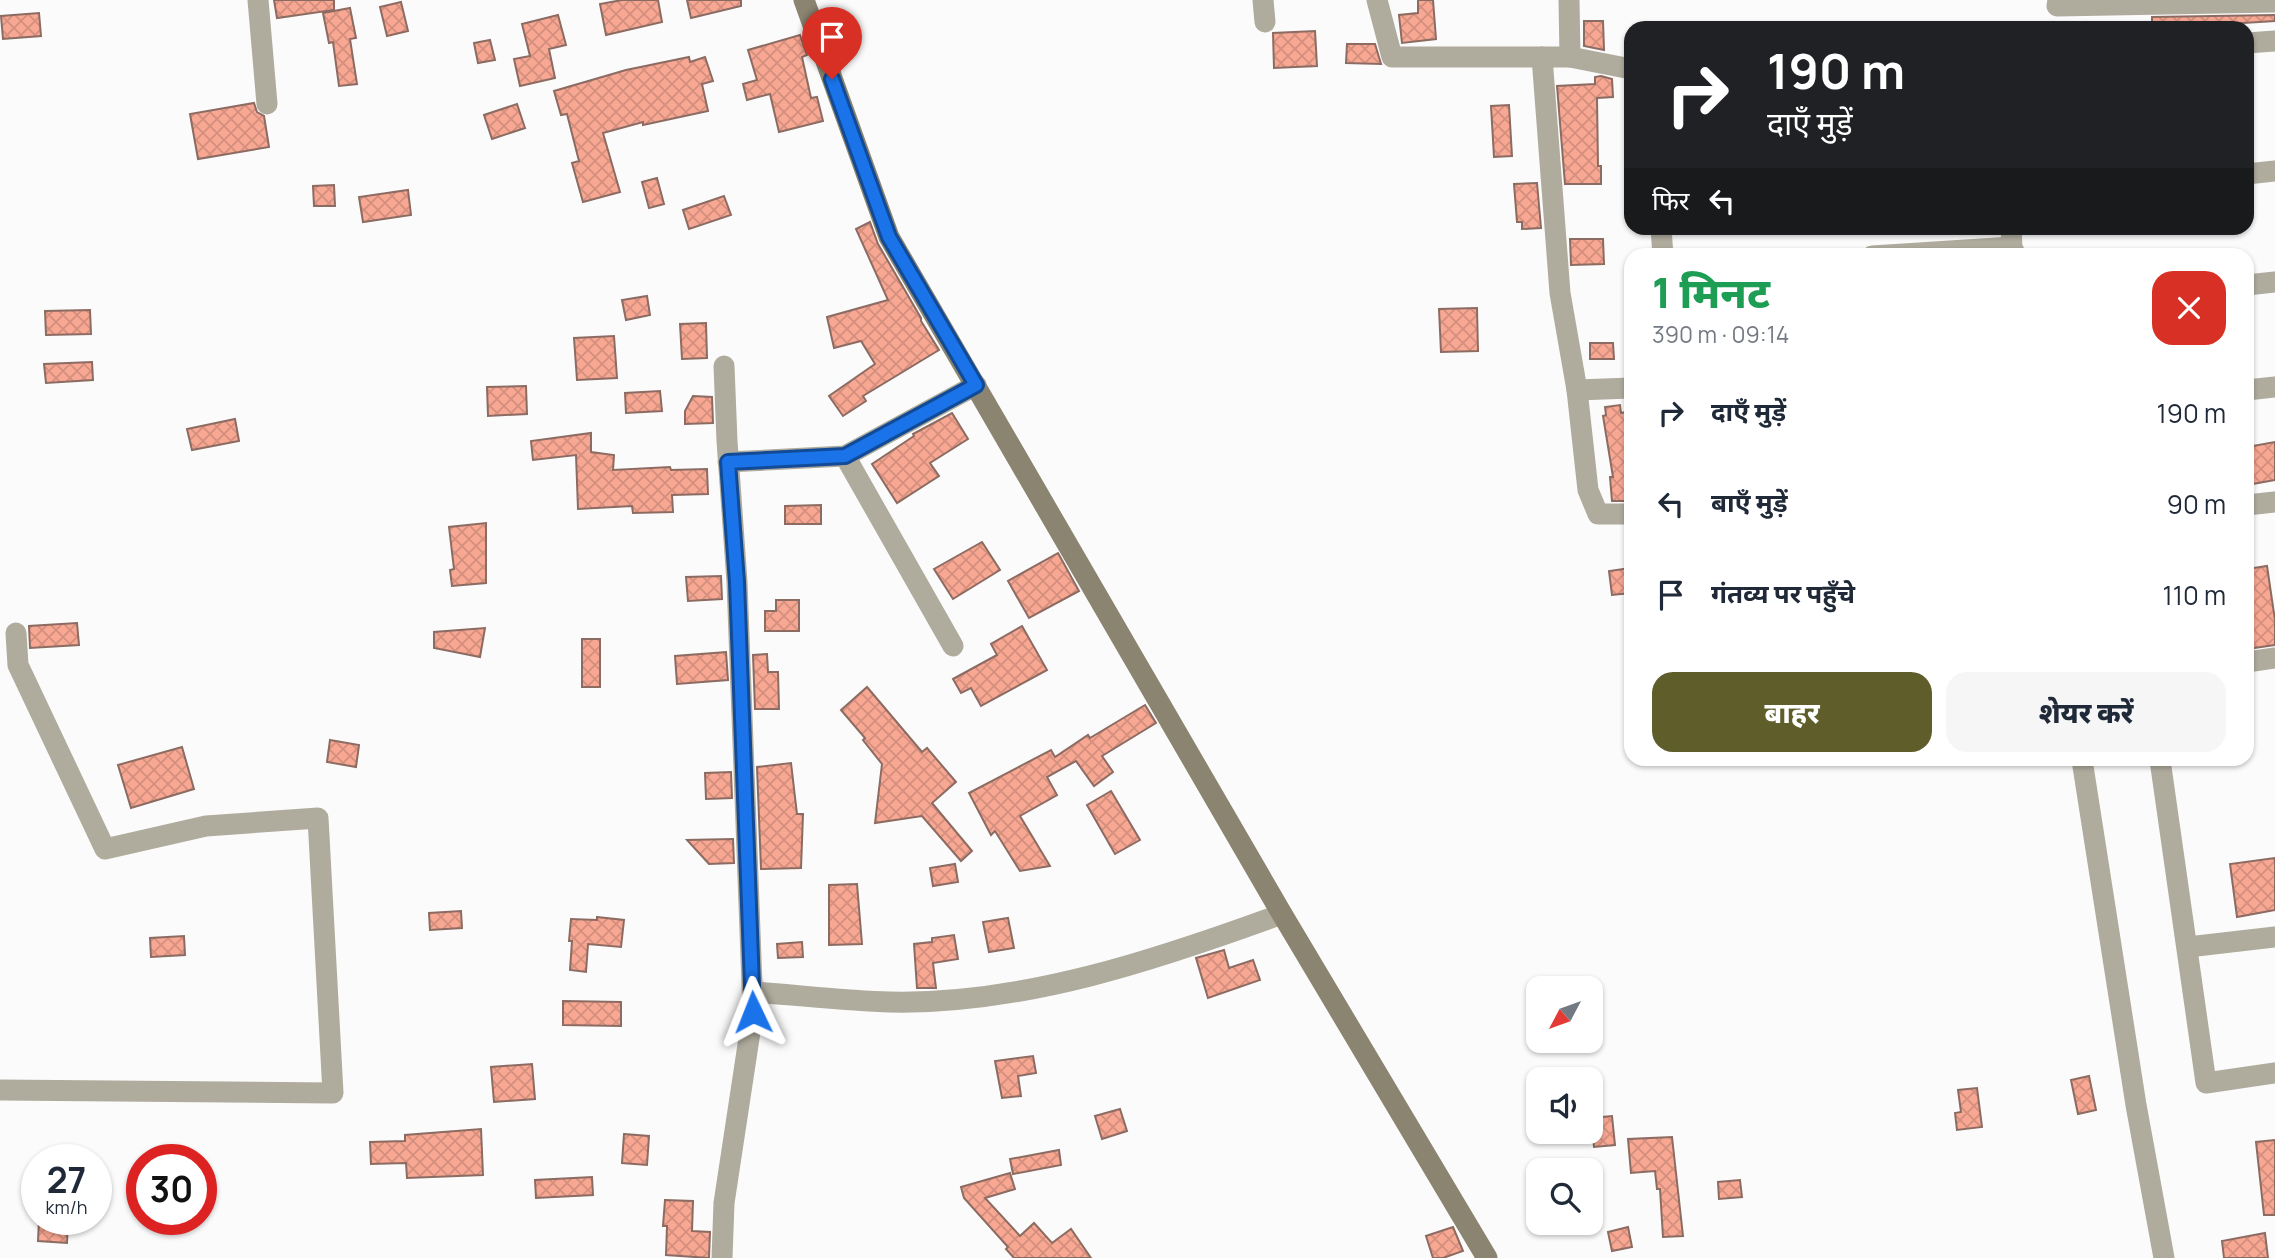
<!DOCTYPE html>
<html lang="hi">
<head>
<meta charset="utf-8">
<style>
	body { margin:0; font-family:Manrope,"Noto Sans Devanagari",sans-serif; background:#f6f6f7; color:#1f2937; height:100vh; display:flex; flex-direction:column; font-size:26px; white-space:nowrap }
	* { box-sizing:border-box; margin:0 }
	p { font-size:23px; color:#747a83 }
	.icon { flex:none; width:38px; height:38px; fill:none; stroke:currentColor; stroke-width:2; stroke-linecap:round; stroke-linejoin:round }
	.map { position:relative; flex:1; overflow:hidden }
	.panel { position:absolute; left:1624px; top:248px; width:630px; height:518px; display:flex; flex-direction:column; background:#fff; border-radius:21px; box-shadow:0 2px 5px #0004 }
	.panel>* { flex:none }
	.banner { position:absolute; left:1624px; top:21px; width:630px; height:214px; border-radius:21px; box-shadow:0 2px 5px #0004; background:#202124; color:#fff; overflow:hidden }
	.needle { width:46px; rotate:229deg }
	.controls { position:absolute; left:1526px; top:976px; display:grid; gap:14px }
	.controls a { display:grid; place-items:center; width:77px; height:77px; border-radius:14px; background:#fff; box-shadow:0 2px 5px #0004; font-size:35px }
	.speed { position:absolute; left:21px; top:1144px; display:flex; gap:14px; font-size:35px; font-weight:700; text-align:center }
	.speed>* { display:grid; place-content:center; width:91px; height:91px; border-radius:50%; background:#fff; box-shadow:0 2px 5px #0004; line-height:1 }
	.speed small { font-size:18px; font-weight:400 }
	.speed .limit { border:10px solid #d22; background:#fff; color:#111 }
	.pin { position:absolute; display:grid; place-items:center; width:60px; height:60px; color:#fff; margin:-72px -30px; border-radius:50% 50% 50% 0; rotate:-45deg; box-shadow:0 0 7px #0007 }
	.pin .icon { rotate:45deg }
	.me { position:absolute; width:77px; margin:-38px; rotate:358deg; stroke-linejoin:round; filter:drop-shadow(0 0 5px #0008) }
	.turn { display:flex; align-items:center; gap:24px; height:147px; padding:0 28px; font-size:32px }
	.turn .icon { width:91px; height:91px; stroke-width:2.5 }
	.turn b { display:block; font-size:49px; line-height:60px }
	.then { display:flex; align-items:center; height:66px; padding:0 28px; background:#0003; gap:14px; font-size:26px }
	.round { display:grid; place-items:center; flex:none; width:74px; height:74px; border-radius:21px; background:#f6f6f7 }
	.overview { display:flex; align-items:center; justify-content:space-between; height:119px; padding:0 28px }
	h1 { font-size:42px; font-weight:800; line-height:52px; color:#1e9e55 }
	.primary-button { display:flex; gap:14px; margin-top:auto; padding:14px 28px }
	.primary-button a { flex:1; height:80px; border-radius:21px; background:#5f5d2a; color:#fff; font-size:28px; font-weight:800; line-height:80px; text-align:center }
	.primary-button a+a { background:#f6f6f7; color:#1f2937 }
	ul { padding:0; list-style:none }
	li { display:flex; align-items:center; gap:21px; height:91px; padding:0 28px }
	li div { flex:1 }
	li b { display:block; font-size:26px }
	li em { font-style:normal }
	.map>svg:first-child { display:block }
	.building { fill:url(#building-cross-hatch); stroke:#8c6b62; stroke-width:2 }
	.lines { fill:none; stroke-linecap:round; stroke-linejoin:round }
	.street { stroke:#afab9d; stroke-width:21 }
	.secondary { stroke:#8b8470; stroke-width:21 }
	.route-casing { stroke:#114b97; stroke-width:18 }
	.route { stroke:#1a73e8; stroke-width:12 }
</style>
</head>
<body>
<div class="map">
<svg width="2275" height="1258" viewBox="0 0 2275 1258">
	<defs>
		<pattern id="building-cross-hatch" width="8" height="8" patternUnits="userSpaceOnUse" patternTransform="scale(1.75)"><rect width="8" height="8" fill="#f8a792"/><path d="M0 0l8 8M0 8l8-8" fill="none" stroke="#d48f7e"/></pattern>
	</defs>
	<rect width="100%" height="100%" fill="#fbfbfb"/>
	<!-- building -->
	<g class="building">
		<polygon points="274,0 334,0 334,10 277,18"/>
		<polygon points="622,0 658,0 662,22 606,35 600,4"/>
		<polygon points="687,0 741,0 741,6 691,18"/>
		<polygon points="1418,0 1433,0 1436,39 1402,43 1399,15 1418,13"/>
		<polygon points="401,2 408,31 387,36 380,7"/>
		<polygon points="350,8 356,38 350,39 357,84 339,86 333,42 329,43 323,13"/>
		<polygon points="39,13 41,36 3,39 1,16"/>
		<polygon points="558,15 566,45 549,49 555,78 520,86 514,59 530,56 522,24"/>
		<polygon points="2275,15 2275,21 2163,28 2152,28 2152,17"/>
		<polygon points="1584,21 1603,21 1604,50 1584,46"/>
		<polygon points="1315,31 1317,66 1274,68 1273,33"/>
		<polygon points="800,35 807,55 802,57 811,98 817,97 823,121 779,132 770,94 747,100 743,84 757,80 748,50"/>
		<polygon points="490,40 495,60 478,63 474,43"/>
		<polygon points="1347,44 1375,44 1381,64 1346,63"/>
		<polygon points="689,57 690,62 705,57 713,81 702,84 708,111 643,125 643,122 603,133 620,192 583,202 572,163 579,161 567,114 561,115 554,91 626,70"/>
		<polygon points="1601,76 1612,79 1613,97 1597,98 1598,166 1601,166 1601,184 1565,184 1557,86 1595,84 1595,77"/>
		<polygon points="254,103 257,112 264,116 269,147 198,159 190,114"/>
		<polygon points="517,104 525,128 492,139 484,115"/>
		<polygon points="1509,105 1512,156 1494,157 1491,106"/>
		<polygon points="657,178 664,204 649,208 642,182"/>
		<polygon points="1537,183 1541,228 1522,229 1522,222 1517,222 1514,184"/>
		<polygon points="334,185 335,206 314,206 313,186"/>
		<polygon points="408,190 411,215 363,222 359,197"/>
		<polygon points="724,196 731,215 689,229 683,210"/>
		<polygon points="870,222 878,244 921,318 921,321 939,350 863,396 866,401 843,416 829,396 875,364 861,341 834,348 827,317 888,300 856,229"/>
		<polygon points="1570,239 1603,239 1604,264 1571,265"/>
		<polygon points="647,296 650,315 626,320 622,300"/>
		<polygon points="1477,308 1478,351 1441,352 1439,309"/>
		<polygon points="90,310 91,334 46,335 45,311"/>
		<polygon points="706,323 707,358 682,359 680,324"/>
		<polygon points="614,336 617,378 577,380 574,338"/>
		<polygon points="1590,343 1613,343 1614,359 1590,359"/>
		<polygon points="92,362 93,380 46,383 44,364"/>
		<polygon points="526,386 527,414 488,416 487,387"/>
		<polygon points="660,391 662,411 626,413 625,393"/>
		<polygon points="693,396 712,397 713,423 685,424 685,411"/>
		<polygon points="1620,405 1621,413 1631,411 1630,501 1612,501 1610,477 1613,477 1603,416 1606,415 1605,407"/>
		<polygon points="952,413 968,439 930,463 939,476 897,503 872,464 914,436 913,434"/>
		<polygon points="235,419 239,441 192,450 187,429"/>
		<polygon points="591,433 591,452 614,455 613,470 670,467 671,470 707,469 708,494 672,495 673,512 633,513 632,506 578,509 576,455 533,460 531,441"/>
		<polygon points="2275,442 2275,480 2247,485 2247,447"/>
		<polygon points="821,505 821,524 785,524 785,506"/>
		<polygon points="486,523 486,583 452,586 450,570 454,569 449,527"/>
		<polygon points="982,542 1000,570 953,599 934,569"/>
		<polygon points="1058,553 1079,591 1029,618 1008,581"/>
		<polygon points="2267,566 2275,620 2275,645 2247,649 2247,569"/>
		<polygon points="1631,568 1631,593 1612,595 1609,571"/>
		<polygon points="721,576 722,599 688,601 686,577"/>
		<polygon points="776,600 799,600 799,631 765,631 765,611 776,611"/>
		<polygon points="77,623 79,645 30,648 29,626"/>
		<polygon points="1022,626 1047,670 981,706 971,688 961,693 953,679 997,655 991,644"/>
		<polygon points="485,628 480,657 434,648 434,632"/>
		<rect x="582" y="639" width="18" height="48"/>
		<polygon points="726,652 728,680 677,684 675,656"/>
		<polygon points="767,654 768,672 778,672 779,709 755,709 753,655"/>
		<polygon points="867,687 922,752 927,748 956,782 932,803 972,851 961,861 922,816 875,823 882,764 863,740 865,738 841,710"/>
		<polygon points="1145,705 1156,723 1102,756 1113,772 1094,786 1076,761 1047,777 1057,795 1020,816 1050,866 1020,871 995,831 991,835 969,793 1051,750 1055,757 1088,735 1090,738"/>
		<polygon points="330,740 359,745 356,767 327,762"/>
		<polygon points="182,747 194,789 131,808 118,765"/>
		<polygon points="791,763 797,814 803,814 801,868 761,869 757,767"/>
		<polygon points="731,772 732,798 706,799 705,773"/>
		<polygon points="1111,791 1140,840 1115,854 1087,805"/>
		<polygon points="733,839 734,863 709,864 687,840"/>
		<polygon points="2275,858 2275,910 2237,917 2230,864"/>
		<polygon points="955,864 958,882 933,886 930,868"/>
		<polygon points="857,884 862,944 829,945 829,885"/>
		<polygon points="461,911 462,928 430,930 429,913"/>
		<polygon points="597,917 624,920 621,947 588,944 586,972 570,970 572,941 569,941 571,919 597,920"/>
		<polygon points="1008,918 1014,948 989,952 983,922"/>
		<polygon points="954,935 958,959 933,963 936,988 917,988 914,944 932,942 932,938"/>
		<polygon points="184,936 185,955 151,957 150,938"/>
		<polygon points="802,942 803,957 778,958 777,944"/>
		<polygon points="1224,950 1229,968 1253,960 1260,980 1208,998 1196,958"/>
		<polygon points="563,1001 621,1002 621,1026 563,1025"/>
		<polygon points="1033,1056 1036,1073 1018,1076 1021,1096 1002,1098 995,1061"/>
		<polygon points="532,1064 535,1099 494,1102 491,1067"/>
		<polygon points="2089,1076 2096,1110 2078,1114 2071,1080"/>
		<polygon points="1977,1088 1982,1127 1957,1130 1955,1113 1961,1112 1958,1090"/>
		<polygon points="1120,1109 1127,1131 1102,1139 1095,1116"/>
		<polygon points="1612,1116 1615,1145 1594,1147 1591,1118"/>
		<polygon points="481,1129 483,1175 407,1178 406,1163 371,1164 370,1142 405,1141 405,1135"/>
		<polygon points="624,1134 649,1136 647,1165 622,1163"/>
		<polygon points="1672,1137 1683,1236 1663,1237 1660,1189 1657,1189 1655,1171 1631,1173 1628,1139"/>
		<polygon points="2275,1140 2275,1215 2264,1215 2256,1142"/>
		<polygon points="1059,1150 1061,1165 1013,1174 1010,1159"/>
		<polygon points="1010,1173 1015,1189 985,1198 1020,1236 1034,1223 1052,1243 1071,1229 1091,1258 1014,1258 1006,1249 1008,1247 964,1198 961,1187"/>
		<polygon points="592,1177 593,1195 536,1198 535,1180"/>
		<polygon points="1740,1180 1742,1197 1719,1199 1718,1182"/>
		<polygon points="665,1200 693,1201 692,1231 710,1232 709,1258 666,1255 667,1226 663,1226"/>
		<polygon points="39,1220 68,1220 67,1243 38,1241"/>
		<polygon points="1453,1227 1463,1251 1443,1258 1433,1258 1426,1236"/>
		<polygon points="1628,1227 1632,1247 1612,1251 1608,1232"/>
		<polygon points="2265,1233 2268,1258 2224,1258 2222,1241"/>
	</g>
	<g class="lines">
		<!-- street -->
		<g class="street">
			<polyline points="258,0 267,104"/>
			<polyline points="1263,0 1265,22"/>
			<polyline points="1377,0 1392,57 1570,57"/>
			<polyline points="1569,0 1570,57 1631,69"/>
			<polyline points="2058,0 2057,6 2275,2"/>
			<polyline points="2247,43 2275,41"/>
			<polyline points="1542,57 1560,293 1577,390 1588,490 1598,514 1631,514"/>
			<polyline points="2247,174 2275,171"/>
			<polyline points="1661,228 1663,256"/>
			<polyline points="2011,228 2012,247 2016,256"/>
			<polyline points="1872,256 2012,247"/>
			<polyline points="2247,285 2275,282"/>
			<polyline points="1577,390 1631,388"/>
			<polyline points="2247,390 2275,387"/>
			<polyline points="845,456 953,646"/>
			<polyline points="728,462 845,456 976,385"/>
			<polyline points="2247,505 2275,502"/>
			<polyline points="2247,662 2275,658"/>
			<polyline points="2082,760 2136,1105 2164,1258"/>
			<polyline points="2160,760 2206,1083 2275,1073"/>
			<polyline points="2188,947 2275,937"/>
			<path d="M753,992C798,995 845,1001 890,1002C1023,1005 1159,959 1282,914"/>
			<polyline points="0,1090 333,1093 318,818 206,826 105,849 18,665 16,633"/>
			<polyline points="722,1258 724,1203 753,1012 737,582 727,441 724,366"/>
		</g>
		<!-- secondary -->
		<polyline class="secondary" points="804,0 889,237 1282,914 1487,1258"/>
	</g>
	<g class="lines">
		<!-- route casing -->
		<g class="route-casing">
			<polyline id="route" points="753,1012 737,582 728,462 845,456 976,385 889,237 832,79"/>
		</g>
		<!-- route -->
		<use href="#route" class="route"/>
	</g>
</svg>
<div class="controls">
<a><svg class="needle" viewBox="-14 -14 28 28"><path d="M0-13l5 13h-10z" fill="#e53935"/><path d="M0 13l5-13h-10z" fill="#747a83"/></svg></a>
<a><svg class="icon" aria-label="sound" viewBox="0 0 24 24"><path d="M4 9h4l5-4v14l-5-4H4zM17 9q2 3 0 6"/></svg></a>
<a><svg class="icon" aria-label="search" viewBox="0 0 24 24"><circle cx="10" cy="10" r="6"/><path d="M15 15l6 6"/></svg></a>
</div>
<div class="speed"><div>27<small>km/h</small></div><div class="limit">30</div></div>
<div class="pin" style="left:832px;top:79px;background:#d93025"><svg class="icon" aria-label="arrive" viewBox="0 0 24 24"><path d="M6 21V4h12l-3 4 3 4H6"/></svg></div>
<svg class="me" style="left:753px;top:1012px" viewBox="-20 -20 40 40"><path d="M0-17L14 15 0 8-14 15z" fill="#1a73e8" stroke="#fff" stroke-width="4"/></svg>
<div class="banner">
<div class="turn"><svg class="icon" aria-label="right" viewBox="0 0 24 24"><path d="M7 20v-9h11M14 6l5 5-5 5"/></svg><div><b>190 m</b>दाएँ मुड़ें</div></div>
<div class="then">फिर<svg class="icon" aria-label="left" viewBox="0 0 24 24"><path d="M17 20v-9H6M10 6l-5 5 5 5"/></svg></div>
</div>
<section class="panel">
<div class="overview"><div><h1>1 मिनट</h1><p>390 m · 09:14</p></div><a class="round" style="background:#d93025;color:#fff"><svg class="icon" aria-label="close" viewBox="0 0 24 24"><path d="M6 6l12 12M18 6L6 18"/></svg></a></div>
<ul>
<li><svg class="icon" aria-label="right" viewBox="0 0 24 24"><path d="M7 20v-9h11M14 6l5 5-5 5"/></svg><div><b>दाएँ मुड़ें</b></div><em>190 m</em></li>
<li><svg class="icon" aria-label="left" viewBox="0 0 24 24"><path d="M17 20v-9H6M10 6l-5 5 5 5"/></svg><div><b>बाएँ मुड़ें</b></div><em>90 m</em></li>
<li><svg class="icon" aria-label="arrive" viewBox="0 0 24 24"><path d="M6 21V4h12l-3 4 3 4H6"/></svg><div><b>गंतव्य पर पहुँचे</b></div><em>110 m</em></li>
</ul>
<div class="primary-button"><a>बाहर</a><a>शेयर करें</a></div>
</section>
</div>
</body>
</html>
